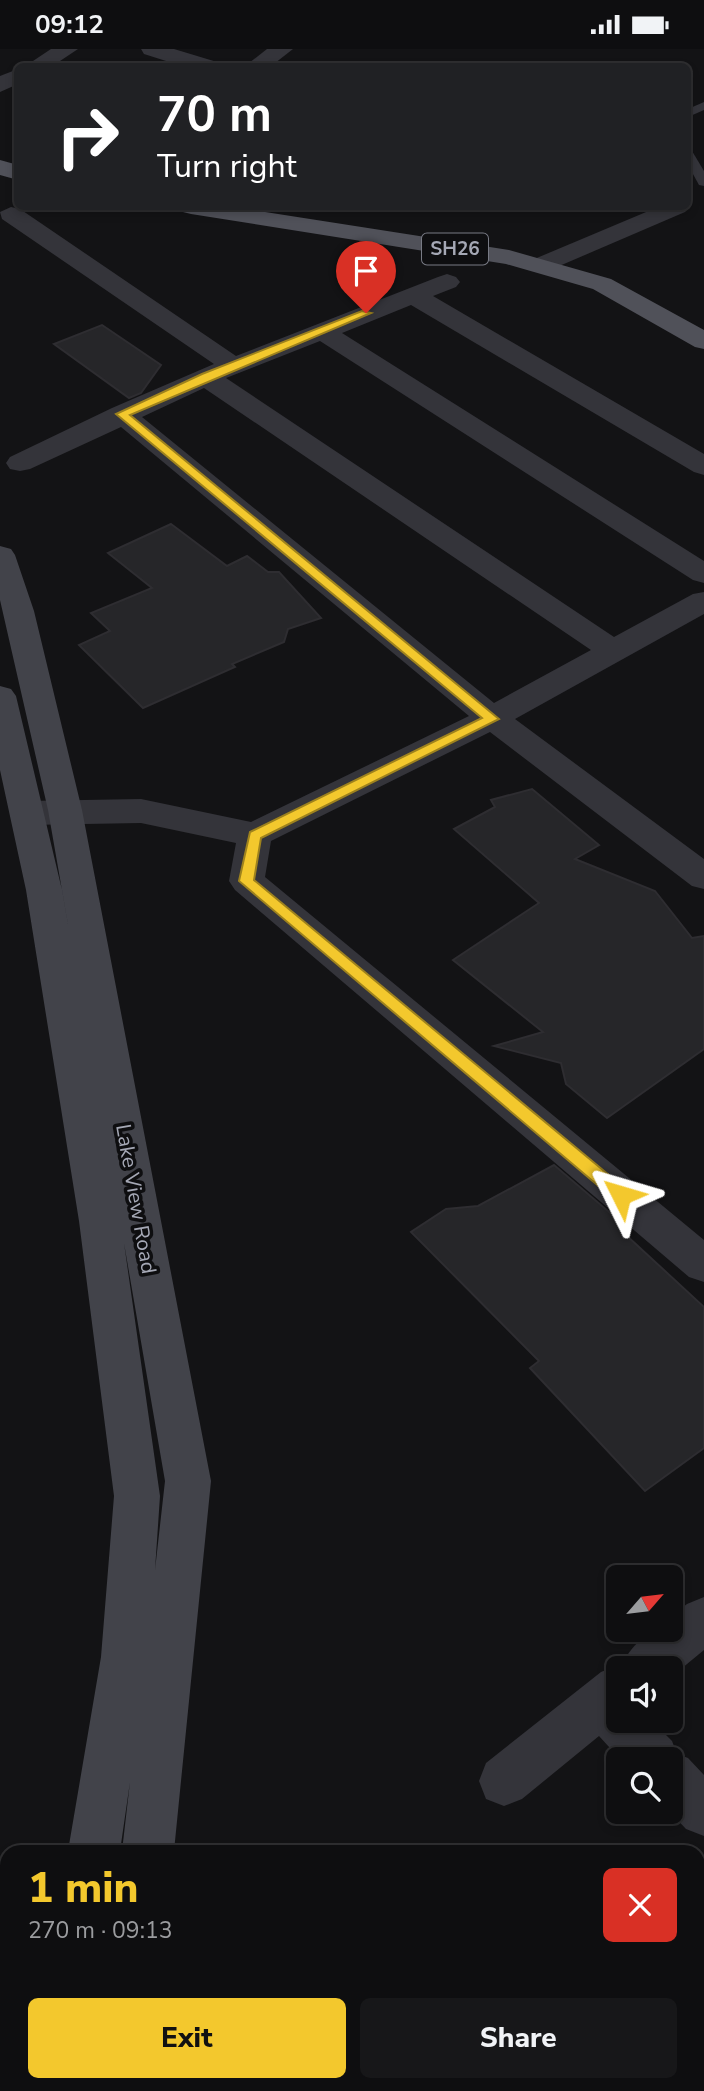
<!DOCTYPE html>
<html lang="en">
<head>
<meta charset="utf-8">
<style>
	body { margin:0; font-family:"Nunito Sans",sans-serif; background:#171719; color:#f1f3f6; height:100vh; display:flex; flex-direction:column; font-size:26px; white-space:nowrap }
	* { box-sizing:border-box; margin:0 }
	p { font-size:23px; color:#9b9c9f }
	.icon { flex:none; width:38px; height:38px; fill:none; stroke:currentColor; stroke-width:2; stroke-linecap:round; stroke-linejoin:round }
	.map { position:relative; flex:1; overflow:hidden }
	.panel { position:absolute; left:0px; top:1796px; width:705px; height:247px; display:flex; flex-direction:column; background:#0e0e10; border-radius:21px 21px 0 0; box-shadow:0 4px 10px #0003,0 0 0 2px #2e2e30 }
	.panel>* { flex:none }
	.top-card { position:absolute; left:14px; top:14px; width:677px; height:147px; border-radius:10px; box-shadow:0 4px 10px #0003,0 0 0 2px #2e2e30; background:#202124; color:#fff; overflow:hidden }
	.needle { width:46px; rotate:62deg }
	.controls { position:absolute; left:606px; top:1516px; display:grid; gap:14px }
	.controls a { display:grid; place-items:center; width:77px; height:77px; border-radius:10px; background:#0e0e10; box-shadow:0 4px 10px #0003,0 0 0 2px #2e2e30; font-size:35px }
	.pin { position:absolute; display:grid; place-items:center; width:60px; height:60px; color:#fff; margin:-72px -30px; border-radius:50% 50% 50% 0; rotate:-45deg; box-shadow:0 0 7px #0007 }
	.pin .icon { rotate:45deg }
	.me { position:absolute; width:77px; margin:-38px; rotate:310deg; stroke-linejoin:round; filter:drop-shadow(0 0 5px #0008) }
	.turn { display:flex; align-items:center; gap:24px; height:147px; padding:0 28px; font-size:32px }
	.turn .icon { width:91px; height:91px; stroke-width:2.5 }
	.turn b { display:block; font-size:49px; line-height:60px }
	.round { display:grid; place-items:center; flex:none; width:74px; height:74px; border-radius:10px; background:#171719 }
	.headline { display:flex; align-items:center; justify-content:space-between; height:119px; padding:0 28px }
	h1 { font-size:42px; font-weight:800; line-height:52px; color:#f3c82d }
	.button { display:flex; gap:14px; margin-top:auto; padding:14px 28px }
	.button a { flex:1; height:80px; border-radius:10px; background:#f3c82d; color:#111; font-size:28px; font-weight:800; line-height:80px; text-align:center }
	.button a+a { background:#171719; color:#f1f3f6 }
	.status { display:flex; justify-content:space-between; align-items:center; height:49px; padding:0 35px; background:#0e0e10; direction:ltr }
	.status svg { height:19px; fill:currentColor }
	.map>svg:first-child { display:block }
	.building { fill:#262629; stroke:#2e2d31; stroke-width:2 }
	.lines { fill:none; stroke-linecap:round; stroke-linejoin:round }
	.service { fill:#34343a; fill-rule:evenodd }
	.minor { fill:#34343a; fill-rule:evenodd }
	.tertiary { fill:#34343a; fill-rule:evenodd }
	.secondary { fill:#42434a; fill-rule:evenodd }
	.primary { fill:#505159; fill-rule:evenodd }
	.route { fill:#f3c82d; stroke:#9e821d; stroke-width:2 }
	.labels { text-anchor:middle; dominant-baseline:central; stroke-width:7; stroke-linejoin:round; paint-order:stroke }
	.shield { fill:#0e0e10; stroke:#787a84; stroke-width:2 }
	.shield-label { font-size:19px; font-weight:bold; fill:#a5a8b5 }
	.street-label { font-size:21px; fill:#a5a8b5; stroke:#0e0e10 }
</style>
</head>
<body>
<div class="status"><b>09:12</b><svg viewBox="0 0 49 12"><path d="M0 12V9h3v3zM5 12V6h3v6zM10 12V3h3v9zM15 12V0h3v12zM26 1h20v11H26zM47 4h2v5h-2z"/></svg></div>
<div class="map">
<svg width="704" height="2042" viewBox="0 0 704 2042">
	<rect width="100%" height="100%" fill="#131315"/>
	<!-- building -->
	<g class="building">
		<polygon points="102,276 161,316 141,344 129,349 54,295"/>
		<polygon points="171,475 227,517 247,507 268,523 279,523 321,569 288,580 284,593 232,615 235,618 143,659 79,596 110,582 91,564 152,539 108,504"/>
		<polygon points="532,740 599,796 575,810 655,842 692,889 704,887 704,1000 607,1069 566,1035 561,1014 494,997 543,983 453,911 539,854 454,780 495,758 491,751"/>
		<polygon points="554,1116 629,1180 626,1186 704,1258 704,1399 645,1442 530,1319 539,1312 411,1183 446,1160 478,1157"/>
	</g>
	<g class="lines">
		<!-- service -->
		<g class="service">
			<polygon points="704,53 704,61 688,68 688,60"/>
			<polygon points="688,101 692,102 704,122 704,137 699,136 688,116"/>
		</g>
		<!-- minor -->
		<g class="minor">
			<polygon points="51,0 78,0 51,18 24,18"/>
			<polygon points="141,0 174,0 217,13 219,18 185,18 144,5"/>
			<polygon points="267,0 293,0 270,18 244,18"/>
			<polygon points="18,20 18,35 0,43 0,27"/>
			<path d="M11,158L20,160L236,307L438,228L447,225L456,228L460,233L456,238L433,247L704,405V426L694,423L411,256L342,284L704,512V534L693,531L320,292L226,329L614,588L693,545L704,543V565L515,670L704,810V840L692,837L490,683L271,792L265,828L704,1191V1233L689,1228L235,841L229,832L236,794L141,774L27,776L15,772L10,764L15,756L27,752L141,750L251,773L469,667L121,378L30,420L20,422L10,420L6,414L10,408L112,359L214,315L2,170L0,163ZM204,339L591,601L494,654L142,368Z"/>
			<path d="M704,1548V1601L670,1629V1619H618V1671H651L672,1692L677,1705L688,1709L704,1726V1787L686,1780L669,1762L670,1710H620L599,1687L522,1750L504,1757L486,1750L479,1732L486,1714L601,1623L618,1616L621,1618C630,1597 648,1580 670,1580V1568L687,1555Z"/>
		</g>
		<!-- tertiary -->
		<polygon class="tertiary" points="688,156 689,158 685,163 550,221 541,223 532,221 529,216 532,211 658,158"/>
		<!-- secondary -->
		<g class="secondary">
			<path d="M0,497L11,500L15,506L34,562L82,761L211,1432L174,1802H122L130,1733L120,1802H68L101,1608L114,1447L79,1172L26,841L0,721V637L11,640L16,647L62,841L74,910L48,761L0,551ZM124,1194L165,1432L155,1521L160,1447Z"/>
			<polygon points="18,2035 74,2035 72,2042 16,2042"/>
			<rect x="96" y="2035" width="56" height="7"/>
		</g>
		<!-- primary -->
		<g class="primary">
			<polygon points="0,111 18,116 18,131 0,126"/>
			<polygon points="179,158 234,158 509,201 611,230 704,281 704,300 695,298 593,240 506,215 191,165 183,163"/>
		</g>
	</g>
	<!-- route -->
	<polygon class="route" points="362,262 371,264 130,366 499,670 261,789 254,831 627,1141 629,1146 627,1151 615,1151 239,832 250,783 482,669 116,365 202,325"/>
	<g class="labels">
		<!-- shield labels -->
		<rect class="shield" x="422" y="184.5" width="66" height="31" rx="5"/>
		<g class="shield-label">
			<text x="455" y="200">SH26</text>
		</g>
		<!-- street labels -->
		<g class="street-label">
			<text transform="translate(136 1150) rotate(80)">Lake View Road</text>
		</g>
	</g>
</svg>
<div class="controls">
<a><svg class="needle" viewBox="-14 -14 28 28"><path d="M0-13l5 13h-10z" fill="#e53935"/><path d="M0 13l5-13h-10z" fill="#9b9c9f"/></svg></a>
<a><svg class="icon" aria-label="sound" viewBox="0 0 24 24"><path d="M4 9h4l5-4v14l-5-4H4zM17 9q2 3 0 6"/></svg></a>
<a><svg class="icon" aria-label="search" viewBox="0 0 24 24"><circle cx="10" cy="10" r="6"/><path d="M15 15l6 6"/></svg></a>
</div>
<div class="pin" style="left:366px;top:264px;background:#d93025"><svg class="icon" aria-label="arrive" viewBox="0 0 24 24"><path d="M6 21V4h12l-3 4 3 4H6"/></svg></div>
<svg class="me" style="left:621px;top:1146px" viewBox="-20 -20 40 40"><path d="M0-17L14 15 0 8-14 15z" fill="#f3c82d" stroke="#fff" stroke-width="4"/></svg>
<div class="top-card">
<div class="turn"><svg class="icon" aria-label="right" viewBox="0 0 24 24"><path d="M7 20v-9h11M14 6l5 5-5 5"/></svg><div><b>70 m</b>Turn right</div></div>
</div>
<section class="panel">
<div class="headline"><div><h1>1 min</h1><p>270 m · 09:13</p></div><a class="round" style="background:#d93025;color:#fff"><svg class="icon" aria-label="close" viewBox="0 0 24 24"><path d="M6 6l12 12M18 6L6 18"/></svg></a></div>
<div class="button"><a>Exit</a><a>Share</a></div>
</section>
</div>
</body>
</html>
